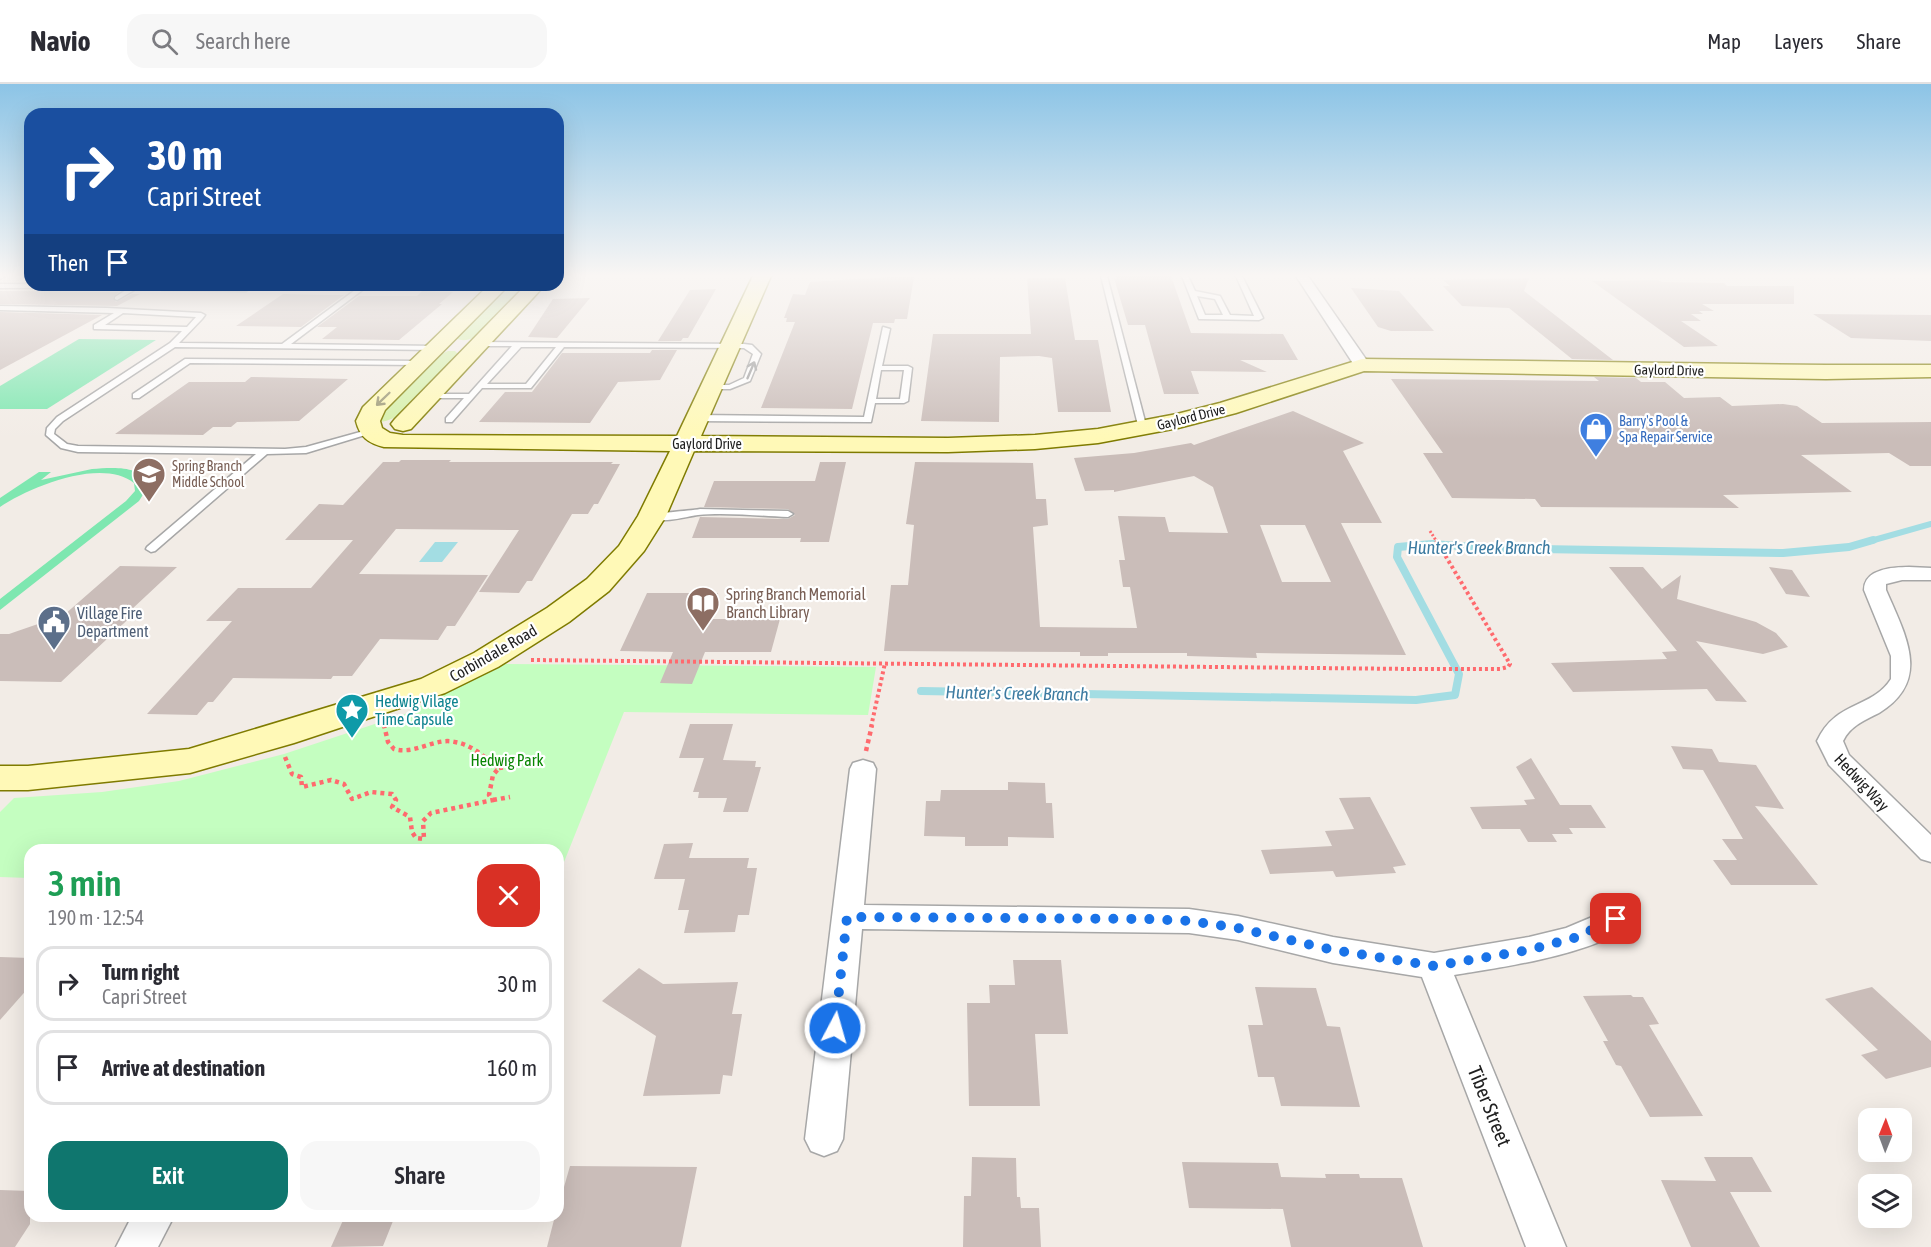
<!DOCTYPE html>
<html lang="en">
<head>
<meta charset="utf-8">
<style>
	body { margin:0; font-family:"Asap Condensed",sans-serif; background:#f7f7f7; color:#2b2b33; height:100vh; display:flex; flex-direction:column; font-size:22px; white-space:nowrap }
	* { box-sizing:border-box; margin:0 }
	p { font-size:20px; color:#7c7c81 }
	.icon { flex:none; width:33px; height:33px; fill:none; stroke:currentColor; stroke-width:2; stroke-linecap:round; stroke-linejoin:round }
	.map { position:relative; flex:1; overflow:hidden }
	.details { position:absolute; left:24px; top:760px; width:540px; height:378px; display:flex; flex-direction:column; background:#fff; border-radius:18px; box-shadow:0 6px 24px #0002 }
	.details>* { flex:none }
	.hud { position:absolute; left:24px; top:24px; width:540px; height:183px; border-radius:18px; box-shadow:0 6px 24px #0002; background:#1a4fa0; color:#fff; overflow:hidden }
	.needle { width:39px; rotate:1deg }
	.fabs { position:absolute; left:1858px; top:1024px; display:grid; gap:12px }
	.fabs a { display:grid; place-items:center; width:54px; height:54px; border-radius:12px; background:#fff; box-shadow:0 6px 24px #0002; font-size:30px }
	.pin { position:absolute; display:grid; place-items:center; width:51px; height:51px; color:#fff; margin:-26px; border-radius:12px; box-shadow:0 3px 9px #0006 }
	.me { position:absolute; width:66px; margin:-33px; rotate:6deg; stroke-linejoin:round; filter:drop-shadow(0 0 4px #0008) }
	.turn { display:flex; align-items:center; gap:21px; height:126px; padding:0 24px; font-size:27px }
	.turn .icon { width:78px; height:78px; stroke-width:2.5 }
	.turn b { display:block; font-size:42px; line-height:51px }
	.then { display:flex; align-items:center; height:57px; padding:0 24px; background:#0003; gap:12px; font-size:22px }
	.round { display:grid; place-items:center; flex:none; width:63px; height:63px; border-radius:18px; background:#f7f7f7 }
	.summary { display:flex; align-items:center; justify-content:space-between; height:102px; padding:0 24px }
	h1 { font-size:36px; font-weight:600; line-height:45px; color:#1e9e55 }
	.action { display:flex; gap:12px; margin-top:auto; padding:12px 24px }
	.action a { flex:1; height:69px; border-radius:18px; background:#0f766e; color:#fff; font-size:24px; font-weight:600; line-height:69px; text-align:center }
	.action a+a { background:#f7f7f7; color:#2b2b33 }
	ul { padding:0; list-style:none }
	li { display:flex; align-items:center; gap:18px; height:75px; margin:0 12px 9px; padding:0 12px; border:3px solid #e1e1e2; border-radius:18px }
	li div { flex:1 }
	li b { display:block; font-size:22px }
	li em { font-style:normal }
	header { display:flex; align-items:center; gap:36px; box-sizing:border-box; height:84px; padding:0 30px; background:#fff; border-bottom:2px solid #e1e1e2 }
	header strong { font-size:28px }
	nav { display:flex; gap:33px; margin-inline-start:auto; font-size:21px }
	.search { width:420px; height:54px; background:#f7f7f7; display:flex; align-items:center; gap:15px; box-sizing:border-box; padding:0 21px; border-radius:18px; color:#7c7c81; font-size:22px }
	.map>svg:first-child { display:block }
	.grass { fill:#d5f0a8 }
	.park { fill:#c4fec0 }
	.pitch { fill:#7ee7b0 }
	.water { fill:#a3dde3 }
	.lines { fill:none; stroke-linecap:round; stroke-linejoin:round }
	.stream-far1 { stroke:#a3dde3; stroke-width:6 }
	.stream { stroke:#a3dde3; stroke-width:8 }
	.building { fill:#cabdb9; fill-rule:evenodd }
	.lane-casing { stroke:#a7a7a7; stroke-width:3 }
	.street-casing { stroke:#a7a7a7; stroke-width:3 }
	.secondary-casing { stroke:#7f7b00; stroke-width:3 }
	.path-far2 { stroke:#ff6a6e; stroke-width:3; stroke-dasharray:2 2; stroke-linecap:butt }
	.path-far1 { stroke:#ff6a6e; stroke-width:4; stroke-dasharray:3 3; stroke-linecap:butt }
	.path { stroke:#ff6a6e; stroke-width:4.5; stroke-dasharray:4 4; stroke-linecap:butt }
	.lane { fill:#fff; fill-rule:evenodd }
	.street { fill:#fff; fill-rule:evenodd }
	.secondary { fill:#fff9b7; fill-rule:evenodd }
	.oneway { stroke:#9b9b9b }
	.oneway2 { stroke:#9b9773 }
	.route { stroke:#1a73e8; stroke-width:10; stroke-dasharray:0 18 }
	.labels { text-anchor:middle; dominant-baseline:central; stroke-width:4.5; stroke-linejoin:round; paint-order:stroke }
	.far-street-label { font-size:14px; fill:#202020; stroke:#fff }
	.far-shop-label { font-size:14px; fill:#366cbe; stroke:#fff; text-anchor:start }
	.far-education-label { font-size:14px; fill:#785e54; stroke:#fff; text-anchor:start }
	.education-label { font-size:16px; fill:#785e54; stroke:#fff; text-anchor:start }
	.service-label { font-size:16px; fill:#4e5e75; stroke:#fff; text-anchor:start }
	.street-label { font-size:16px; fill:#202020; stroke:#fff }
	.culture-label { font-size:16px; fill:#0d838f; stroke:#fff; text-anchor:start }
	.park-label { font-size:16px; fill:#098503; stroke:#fff }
	.water-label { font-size:18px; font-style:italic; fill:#3c7ba1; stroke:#fff }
	.near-street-label { font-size:20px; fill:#202020; stroke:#fff }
</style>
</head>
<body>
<header>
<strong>Navio</strong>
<div class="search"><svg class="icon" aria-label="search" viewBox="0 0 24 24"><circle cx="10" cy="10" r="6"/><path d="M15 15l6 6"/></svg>Search here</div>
<nav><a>Map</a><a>Layers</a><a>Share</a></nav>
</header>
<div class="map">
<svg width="1931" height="1163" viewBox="0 0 1931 1163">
	<rect width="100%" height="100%" fill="#f2ece6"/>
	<!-- grass -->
	<g class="grass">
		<path d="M509,201H525C511,217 481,264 457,255L458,249Z"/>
		<path d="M448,267H455L459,271C443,287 400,344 377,337L383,321L433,274Z"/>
	</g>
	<!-- park -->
	<polygon class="park" points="495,580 876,583 868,631 624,628 558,793 558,766 30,766 30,794 0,793 0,728 14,714 102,708 179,697 284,670 408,629"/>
	<!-- pitch -->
	<g class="pitch">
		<polygon points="79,255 156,256 47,325 0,325 0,302"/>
		<path d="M92,385C111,384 140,380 149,401L139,417L0,526V515L126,417L135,407L134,399C102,373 29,403 0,423V414L39,388H51L41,396Z"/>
	</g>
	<!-- water -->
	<polygon class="water" points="435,458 458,458 442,478 419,478"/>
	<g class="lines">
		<!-- stream-far1 -->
		<polyline class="stream-far1" points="1867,458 1931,440"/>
		<!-- stream -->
		<polyline class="stream" points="921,607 1416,616 1455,611 1459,590 1397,473 1398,463 1432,460 1486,464 1783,469 1849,463 1873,456"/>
	</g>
	<!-- building -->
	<g class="building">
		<polygon points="1116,192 1171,192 1191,249 1283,250 1298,276 1240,276 1267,288 1191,287 1199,310 1164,310 1145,241 1128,241 1114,194 1117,195"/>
		<polygon points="889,193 914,193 907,235 895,235 894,239 873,239 852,325 761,324 795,238 786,238 787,234 784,234 793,210 805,211 810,198"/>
		<polygon points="1027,194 1065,194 1075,256 1098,256 1111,328 1058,328 1052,274 1039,272 1000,273 999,338 921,337 933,250 1031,250"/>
		<polygon points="1529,194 1524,207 1613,276 1572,275 1509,224 1462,222 1443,202 1450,202 1443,196"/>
		<polygon points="1658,196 1662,198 1724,199 1727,202 1794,202 1794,220 1702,220 1714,227 1699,227 1703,230 1691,230 1701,237 1681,237 1718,262 1684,263 1592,197"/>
		<polygon points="1351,204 1399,207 1434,247 1391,247 1378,243"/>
		<polygon points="716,205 688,254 683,254 681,257 658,257 690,206"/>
		<polygon points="0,207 119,208 113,213 116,218 132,210 140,210 117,222 0,220"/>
		<polygon points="422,207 453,208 439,220 442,220 399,256 322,255 337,243 317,243 359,212 417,212"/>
		<polygon points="283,210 328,211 344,211 301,243 236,242"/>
		<polygon points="590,214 557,254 528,253 553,215"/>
		<polygon points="0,228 102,231 0,286"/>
		<polygon points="1813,230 1931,231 1931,257 1851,254"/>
		<polygon points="652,266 677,266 660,296 618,298 590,339 479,338 505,308 532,308 562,269 650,269"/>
		<polygon points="251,293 348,295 299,337 237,338 231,343 213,343 203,351 115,350 189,298 245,298"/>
		<polygon points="1594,293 1636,294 1641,298 1665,298 1684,314 1720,313 1732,322 1783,320 1797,322 1822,339 1931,338 1931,382 1910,382 1889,369 1801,371 1852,408 1723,411 1739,424 1541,423 1535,415 1452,414 1423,369 1443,369 1391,295 1599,297"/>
		<path d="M1293,327L1364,359L1343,367L1382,439H1341L1406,571L1256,569L1257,574L1187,572V569H1108V572H1080V568L884,567L891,501H908L914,441L906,440L915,378L1033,379L1036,415H1046L1048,441L1033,443L1040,543L1137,544L1130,503H1123L1119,476H1125L1118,432L1165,433L1169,448L1228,449L1213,403L1194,392L1114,408V406L1085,407L1074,374L1134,369L1191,359L1194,361ZM1260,441H1305L1331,498H1282Z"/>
		<polygon points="401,376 451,376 449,378 613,378 611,380 620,380 598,420 594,420 588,430 572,430 532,497 527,497 519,509 479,508 519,446 396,445 359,490 488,491 455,542 447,542 438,556 380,555 352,592 333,592 331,595 233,594 213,618 208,618 197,631 147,630 232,537 206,537 238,504 311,504 353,456 285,456 319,420 343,421 383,378 399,378"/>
		<polygon points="820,378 846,378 829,458 800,458 801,454 692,454 700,433 788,435 795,431 788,425 704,423 714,397 815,397"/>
		<polygon points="120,482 177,483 131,526 138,526 61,598 0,597 0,550 9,550 64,531"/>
		<polygon points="1609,483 1643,483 1662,505 1681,491 1677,515 1756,538 1776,549 1788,563 1763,570 1696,557 1747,618 1716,617 1707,605 1573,608 1551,579 1667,575 1662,568 1677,567"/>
		<polygon points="1769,483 1792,486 1810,513 1786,510"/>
		<polygon points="647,509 718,509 710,535 780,535 771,568 705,568 692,600 660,599 673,568 620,567"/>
		<polygon points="690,640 733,640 723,676 756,677 755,683 761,683 748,728 723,728 727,714 698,714 699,708 693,708 704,674 679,674"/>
		<polygon points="1671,662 1712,665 1719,678 1756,681 1784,725 1755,722 1818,801 1731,801 1713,776 1737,776 1722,755 1743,755 1703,686 1683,685"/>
		<polygon points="1531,674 1560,721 1591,721 1606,744 1569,744 1573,750 1552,750 1557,758 1528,758 1520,745 1482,745 1470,723 1527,721 1524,716 1535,715 1516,683"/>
		<polygon points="1008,698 1045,699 1046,719 1052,719 1054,754 1008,753 1008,762 965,762 965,753 924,752 926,717 940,717 941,706 1008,706"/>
		<polygon points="1370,713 1406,781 1393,783 1396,789 1336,793 1333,787 1270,790 1261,766 1332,762 1325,747 1354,745 1339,714"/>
		<polygon points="693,759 689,774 749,774 747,784 757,784 749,831 738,831 735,848 684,849 689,826 678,826 685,795 654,795 664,760"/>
		<polygon points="0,873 30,874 30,902 0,936"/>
		<polygon points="1013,876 1061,876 1068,950 1035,950 1040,1022 969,1022 967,919 990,919 989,901 1015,901"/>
		<polygon points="639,884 663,900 738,898 732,930 742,930 732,992 723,991 720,1010 643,1012 656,952 602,917"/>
		<polygon points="1255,903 1316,904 1327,942 1340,943 1360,1023 1281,1022 1274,993 1258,993 1248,941 1263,941"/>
		<polygon points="1872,903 1931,957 1931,983 1886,995 1861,971 1878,966 1825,915"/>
		<polygon points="1631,911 1633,913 1643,913 1659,940 1649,941 1703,1032 1650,1033 1621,982 1616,981 1603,957 1608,957 1583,912"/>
		<polygon points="972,1073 1016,1074 1017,1113 1020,1113 1021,1124 1039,1124 1041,1163 963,1163 964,1112 971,1112"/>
		<polygon points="1704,1073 1752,1073 1772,1108 1730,1108 1760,1163 1691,1163 1661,1096 1716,1097"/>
		<polygon points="1182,1078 1278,1079 1281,1093 1326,1094 1325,1090 1359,1090 1360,1094 1402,1094 1423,1163 1291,1163 1283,1125 1189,1124"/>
		<polygon points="570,1082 697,1083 681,1163 547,1163 555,1132 558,1132 558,1124"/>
		<polygon points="0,1106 30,1107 30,1140 15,1163 0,1163"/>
		<polygon points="345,1132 395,1132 383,1162 331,1163"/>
	</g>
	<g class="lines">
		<!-- lane casing -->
		<g class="lane-casing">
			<g id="lane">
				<polygon points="0,192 5,192 0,195"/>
				<polygon points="1101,192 1107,192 1147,345 1146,347 1139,345"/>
				<path d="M1182,192H1188L1195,207L1220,212L1230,231L1254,232L1236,192H1242L1263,234L1259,236L1199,235ZM1197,212L1215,215L1223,231H1205Z"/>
				<polygon points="0,200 143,201 117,216 115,215 115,213 131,203 0,204"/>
				<polygon points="248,201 255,201 246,207 162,206 159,204 162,202 245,203"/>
				<path d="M362,201H369L291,260L436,262H439V266L175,263L63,337L55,345L54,350L67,360L78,362L285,365L306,363L371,345L375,348L306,369L267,370L155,467L151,468L146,465L147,463L256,370L78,368L61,364L46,351L47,344L57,333L170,259L182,247L94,245V241L114,229L0,226V222L107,224L201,229L205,231L202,235L179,259L282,260ZM123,229L196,233L187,243L105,241Z"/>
				<path d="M883,243L890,245L882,282H908L912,284L908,317L904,319H875L871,338L696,337L692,334L696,331L864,333ZM881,286H904L900,315H876Z"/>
				<path d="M478,258L744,260L752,261L761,270L750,297L730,305H708V301H729L744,294L753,270L744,264L564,263L531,304H482L452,338H446V334L464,314H428V310H469L512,262H481L477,260ZM521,263H556L526,300H487Z"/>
				<polygon points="185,275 420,277 424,279 420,281 190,279 139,314 133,314 133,310"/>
				<path d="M700,425L788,427L793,430L788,433C760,432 725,428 698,431C684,433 659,441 647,432C652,429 689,427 700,425Z"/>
			</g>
		</g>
		<!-- street casing -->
		<g class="street-casing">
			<g id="street">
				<polygon points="1296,192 1308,192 1370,281 1368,284 1356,284"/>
				<path d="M1909,483L1931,484V496H1902L1886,500V506C1907,554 1931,597 1879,629C1865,636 1850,642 1843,657L1849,671L1931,751V778L1921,775L1829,681L1817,657C1836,616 1872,625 1891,595V572L1864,506C1864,485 1892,483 1909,483Z"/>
				<path d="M863,676L873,679L876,685L864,821L1189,825L1238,832L1333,853L1434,869L1529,853L1566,844L1616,823L1627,827L1632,835C1614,868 1492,885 1454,891L1566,1163H1526L1422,893L1333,879L1238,856L1189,849L862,845L843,1055L837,1067L824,1072L811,1067L805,1055L850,685L853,679Z"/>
				<polygon points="132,1132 174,1132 158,1163 116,1163"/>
			</g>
		</g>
		<!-- secondary casing -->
		<g class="secondary-casing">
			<g id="secondary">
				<path d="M753,192H771L701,352L948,354L1035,351L1098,345L1177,330L1220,319L1362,275L1826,281H1931V293L1826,295L1364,287L1236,329L1178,344L1098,359L1035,365L948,368L694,367L666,432L644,467L609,507L569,538L498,583L445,609L294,659L190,689L28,706H0V682H28L189,665L421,595L474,569L547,524L587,495L619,462L638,432L670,367L384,363C368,359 360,353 356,337L363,323L489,201H509L385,326L380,337L382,344L390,349L403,351L677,352Z"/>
				<polygon points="526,201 545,201 411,345 403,347 395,345 391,340 395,335"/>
			</g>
		</g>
		<!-- path-far2 -->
		<polyline class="path-far2" points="1430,447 1437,458"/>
		<!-- path-far1 -->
		<g class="path-far1">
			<polyline points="531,576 1413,585 1500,585 1508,583 1510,580 1436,456"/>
			<polyline points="871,643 885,579"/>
		</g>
		<!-- path -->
		<g class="path">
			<polyline points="866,667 872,641"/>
			<path d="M285,673L292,690L301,693L302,703L331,696L344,700L352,715L371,708L392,710L396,716L392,723L410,733L412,748L416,754L424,755L423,737L431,729L493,716L489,711L493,691L499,684C485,674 473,661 455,658C435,653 416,671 394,665L388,658L384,641"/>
			<polyline points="499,684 507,683"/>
			<polyline points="493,716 510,713"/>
		</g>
		<!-- lane -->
		<use href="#lane" class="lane"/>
		<!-- street -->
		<use href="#street" class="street"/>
		<!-- secondary -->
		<use href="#secondary" class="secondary"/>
	</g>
	<!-- one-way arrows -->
	<defs><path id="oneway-shaft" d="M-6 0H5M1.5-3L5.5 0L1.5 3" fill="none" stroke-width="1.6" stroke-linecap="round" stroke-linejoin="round" transform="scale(1.5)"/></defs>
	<use class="oneway" href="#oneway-shaft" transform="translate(751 286) rotate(-67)"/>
	<use class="oneway2" href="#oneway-shaft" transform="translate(383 315) rotate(136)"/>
	<!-- sky -->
	<linearGradient id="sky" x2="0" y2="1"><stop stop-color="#8cc4e6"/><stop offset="0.54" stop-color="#f9f6f4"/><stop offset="1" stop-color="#f9f6f4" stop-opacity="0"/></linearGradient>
	<rect width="1931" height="355" fill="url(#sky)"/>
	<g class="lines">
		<!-- route -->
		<polyline class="route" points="835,944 847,833 1147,835 1189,837 1238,844 1333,866 1434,882 1529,866 1574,854 1616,835"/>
	</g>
	<!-- icons -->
	<defs>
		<g id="shop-pin" transform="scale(1.725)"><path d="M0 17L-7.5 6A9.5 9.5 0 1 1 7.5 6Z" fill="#3f7fe0" stroke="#fff"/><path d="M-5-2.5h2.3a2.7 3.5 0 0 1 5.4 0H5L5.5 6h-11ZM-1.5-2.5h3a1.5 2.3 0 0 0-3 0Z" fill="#fff"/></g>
		<g id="school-pin" transform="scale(1.725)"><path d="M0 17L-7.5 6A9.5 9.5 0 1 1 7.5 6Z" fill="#8d6e63" stroke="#fff"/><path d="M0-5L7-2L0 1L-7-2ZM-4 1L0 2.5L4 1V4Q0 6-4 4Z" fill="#fff"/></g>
		<g id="library-pin" transform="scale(1.725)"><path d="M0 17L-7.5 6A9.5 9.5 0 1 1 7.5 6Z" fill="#8d6e63" stroke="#fff"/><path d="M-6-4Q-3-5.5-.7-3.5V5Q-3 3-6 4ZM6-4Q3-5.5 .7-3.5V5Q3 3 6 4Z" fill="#fff"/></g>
		<g id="civic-pin" transform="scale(1.725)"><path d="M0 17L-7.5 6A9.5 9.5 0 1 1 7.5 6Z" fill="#5c6f8a" stroke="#fff"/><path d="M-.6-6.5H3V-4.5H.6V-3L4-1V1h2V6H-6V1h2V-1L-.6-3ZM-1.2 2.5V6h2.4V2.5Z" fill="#fff"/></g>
		<g id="sight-pin" transform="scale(1.725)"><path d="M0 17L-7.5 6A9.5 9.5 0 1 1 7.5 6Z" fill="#0f9aa8" stroke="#fff"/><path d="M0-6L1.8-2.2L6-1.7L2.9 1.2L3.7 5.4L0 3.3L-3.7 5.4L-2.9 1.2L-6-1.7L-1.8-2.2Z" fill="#fff"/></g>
	</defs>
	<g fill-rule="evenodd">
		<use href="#shop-pin" x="1596" y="345"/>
		<use href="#school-pin" x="149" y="390"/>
		<use href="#library-pin" x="703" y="519"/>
		<use href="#civic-pin" x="54" y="538"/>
		<use href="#sight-pin" x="352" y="626"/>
	</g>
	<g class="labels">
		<!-- far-street labels -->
		<g class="far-street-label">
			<text transform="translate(1669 286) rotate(1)">Gaylord Drive</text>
			<text transform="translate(1191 333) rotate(-14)">Gaylord Drive</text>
			<text x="707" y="360">Gaylord Drive</text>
		</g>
		<!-- far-shop labels -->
		<g class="far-shop-label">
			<text x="1619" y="337">Barry's Pool &amp;<tspan x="1619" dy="16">Spa Repair Service</tspan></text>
		</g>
		<!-- far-education labels -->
		<g class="far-education-label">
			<text x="172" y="382">Spring Branch<tspan x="172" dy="16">Middle School</tspan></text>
		</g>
		<!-- education labels -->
		<g class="education-label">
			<text x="726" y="510">Spring Branch Memorial<tspan x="726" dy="18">Branch Library</tspan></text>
		</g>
		<!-- service labels -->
		<g class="service-label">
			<text x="77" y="529">Village Fire<tspan x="77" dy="18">Department</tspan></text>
		</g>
		<!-- street labels -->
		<g class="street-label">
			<text transform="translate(493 569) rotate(-30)">Corbindale Road</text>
			<text transform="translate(1862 698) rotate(47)">Hedwig Way</text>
		</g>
		<!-- culture labels -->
		<g class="culture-label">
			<text x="375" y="617">Hedwig Vilage<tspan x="375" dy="18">Time Capsule</tspan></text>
		</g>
		<!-- park labels -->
		<g class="park-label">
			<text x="507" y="676">Hedwig Park</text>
		</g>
		<!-- water labels -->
		<g class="water-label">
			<text x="1479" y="463">Hunter's Creek Branch</text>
			<text transform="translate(1017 609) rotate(1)">Hunter's Creek Branch</text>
		</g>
		<!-- near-street labels -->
		<g class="near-street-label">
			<text transform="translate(1490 1022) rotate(68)">Tiber Street</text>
		</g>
	</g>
</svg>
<div class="fabs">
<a><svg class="needle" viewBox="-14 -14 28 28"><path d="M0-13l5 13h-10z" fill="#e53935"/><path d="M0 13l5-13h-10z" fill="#7c7c81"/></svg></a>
<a><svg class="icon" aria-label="layers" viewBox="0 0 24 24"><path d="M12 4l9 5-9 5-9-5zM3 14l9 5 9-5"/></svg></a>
</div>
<div class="pin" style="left:1616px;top:835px;background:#d93025"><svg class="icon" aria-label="arrive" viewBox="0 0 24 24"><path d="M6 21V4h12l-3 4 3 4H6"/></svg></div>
<svg class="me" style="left:835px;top:944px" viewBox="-20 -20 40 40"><circle r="17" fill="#1a73e8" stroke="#fff" stroke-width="3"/><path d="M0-11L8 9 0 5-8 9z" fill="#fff"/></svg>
<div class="hud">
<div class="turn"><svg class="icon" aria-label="right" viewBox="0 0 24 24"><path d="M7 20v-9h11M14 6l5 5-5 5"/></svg><div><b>30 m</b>Capri Street</div></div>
<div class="then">Then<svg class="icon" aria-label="arrive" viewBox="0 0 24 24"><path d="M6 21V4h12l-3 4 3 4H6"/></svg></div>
</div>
<section class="details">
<div class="summary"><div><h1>3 min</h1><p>190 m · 12:54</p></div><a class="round" style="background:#d93025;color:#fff"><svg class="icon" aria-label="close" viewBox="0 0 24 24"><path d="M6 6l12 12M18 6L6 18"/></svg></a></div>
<ul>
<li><svg class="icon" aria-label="right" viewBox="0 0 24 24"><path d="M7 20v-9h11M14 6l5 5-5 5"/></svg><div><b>Turn right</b><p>Capri Street</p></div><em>30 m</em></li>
<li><svg class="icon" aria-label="arrive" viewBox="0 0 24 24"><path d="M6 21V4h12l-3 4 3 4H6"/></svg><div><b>Arrive at destination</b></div><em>160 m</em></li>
</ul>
<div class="action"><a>Exit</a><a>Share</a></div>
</section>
</div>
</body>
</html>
